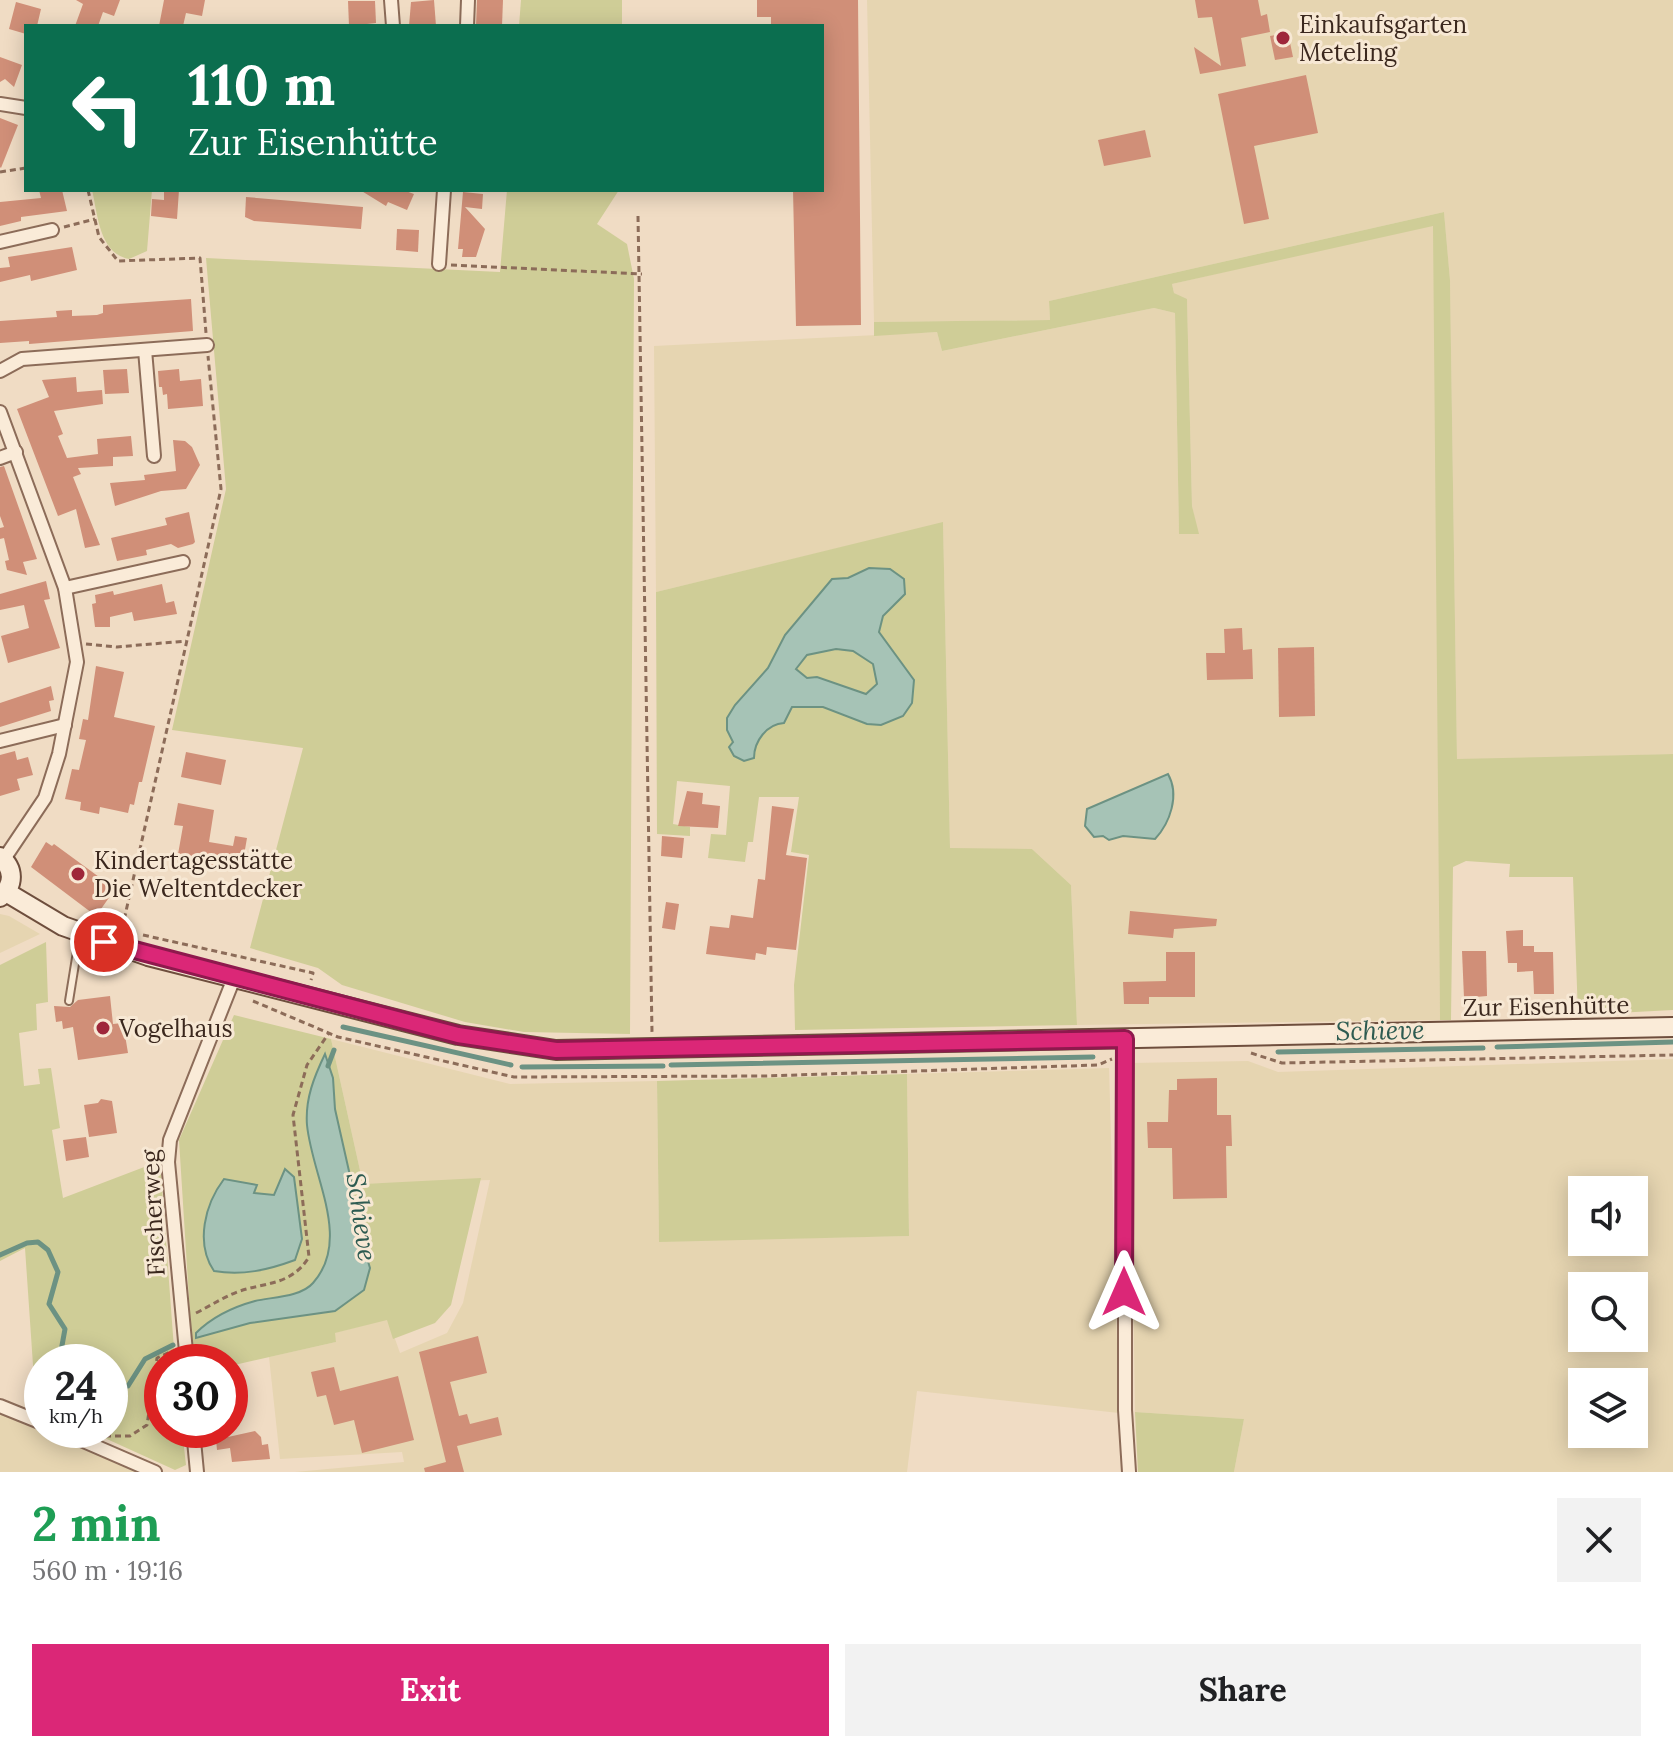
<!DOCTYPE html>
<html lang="en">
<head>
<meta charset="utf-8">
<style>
	body { margin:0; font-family:Lora,serif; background:#f2f2f2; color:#202124; height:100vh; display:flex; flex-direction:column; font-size:30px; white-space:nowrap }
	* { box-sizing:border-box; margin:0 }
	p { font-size:26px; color:#757577 }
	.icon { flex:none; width:44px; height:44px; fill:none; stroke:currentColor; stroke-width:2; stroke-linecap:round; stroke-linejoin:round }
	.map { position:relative; height:1472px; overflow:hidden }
	.panel { display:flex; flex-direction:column; background:#fff; flex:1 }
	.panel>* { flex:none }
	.guide { position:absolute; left:24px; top:24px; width:800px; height:168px; border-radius:0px; box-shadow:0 4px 20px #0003; background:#0b6e4f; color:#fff; overflow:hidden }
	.fabs { position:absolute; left:1568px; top:1176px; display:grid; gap:16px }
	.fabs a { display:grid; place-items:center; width:80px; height:80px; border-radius:0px; background:#fff; box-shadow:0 4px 20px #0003; font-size:40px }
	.speed { position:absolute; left:24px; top:1344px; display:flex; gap:16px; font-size:40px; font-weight:700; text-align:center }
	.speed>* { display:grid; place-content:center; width:104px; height:104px; border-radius:50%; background:#fff; box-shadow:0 4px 20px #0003; line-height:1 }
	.speed small { font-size:20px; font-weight:400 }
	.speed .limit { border:12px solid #d22; background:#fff; color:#111 }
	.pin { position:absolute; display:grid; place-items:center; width:68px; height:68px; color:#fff; margin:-34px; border:4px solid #fff; border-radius:50%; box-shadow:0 2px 8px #0007 }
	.me { position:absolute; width:88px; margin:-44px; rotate:0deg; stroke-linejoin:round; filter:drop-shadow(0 0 6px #0008) }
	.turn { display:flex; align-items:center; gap:28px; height:168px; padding:0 32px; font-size:36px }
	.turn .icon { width:104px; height:104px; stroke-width:2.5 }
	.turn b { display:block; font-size:56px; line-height:68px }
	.round { display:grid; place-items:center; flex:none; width:84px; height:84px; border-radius:0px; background:#f2f2f2 }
	.head { display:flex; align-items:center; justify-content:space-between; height:136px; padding:0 32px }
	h1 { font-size:48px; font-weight:700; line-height:60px; color:#1e9e55 }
	.cta { display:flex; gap:16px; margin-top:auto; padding:16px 32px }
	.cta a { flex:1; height:92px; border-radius:0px; background:#db2777; color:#fff; font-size:32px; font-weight:700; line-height:92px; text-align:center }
	.cta a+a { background:#f2f2f2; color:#202124 }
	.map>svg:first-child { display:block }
	.farmland { fill:#e6d5b1; fill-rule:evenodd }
	.green { fill:#cfcd97 }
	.water { fill:#a6c3b6; stroke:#6c9283; stroke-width:2; fill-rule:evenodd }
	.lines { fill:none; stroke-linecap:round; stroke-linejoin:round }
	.stream { stroke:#6c9283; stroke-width:5 }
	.building { fill:#d08f78 }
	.lane-casing { stroke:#8c6c59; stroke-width:10 }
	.street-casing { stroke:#8c6c59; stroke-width:16 }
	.secondary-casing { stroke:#6e4e3d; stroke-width:22 }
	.path { stroke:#8c6c59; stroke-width:3; stroke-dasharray:6 4; stroke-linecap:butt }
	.lane { stroke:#faebd8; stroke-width:6 }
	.street { stroke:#faebd8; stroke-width:12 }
	.secondary { stroke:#faebd8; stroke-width:18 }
	.route-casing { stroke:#8e194d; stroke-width:20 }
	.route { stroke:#db2777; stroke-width:14 }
	.poi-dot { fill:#9e273a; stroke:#f7e8d4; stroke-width:3 }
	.labels { text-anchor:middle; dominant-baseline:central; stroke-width:6; stroke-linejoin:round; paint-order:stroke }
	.poi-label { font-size:24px; fill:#3b281e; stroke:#f7e8d4; text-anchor:start }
	.street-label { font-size:24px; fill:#3b281e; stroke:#f7e8d4 }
	.water-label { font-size:26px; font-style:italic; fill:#2d5b51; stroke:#f7e8d4 }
</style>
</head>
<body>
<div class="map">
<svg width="1673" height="1472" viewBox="0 0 1673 1472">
	<rect width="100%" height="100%" fill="#f0dcc4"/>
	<!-- farmland -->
	<g class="farmland">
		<polygon points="867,0 1673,0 1673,754 1457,760 1450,281 1444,212 1049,301 1050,320 874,322"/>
		<polygon points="1430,224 1435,228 1440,1020 1077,1025 1071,885 1032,849 950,849 943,523 656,592 654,346 937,332 942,351 1154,308 1175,313 1179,533 1198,534 1192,506 1187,300 1174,293 1172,284"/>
		<polygon points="0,914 9,916 40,934 0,953"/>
		<polygon points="331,1039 510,1084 657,1081 659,1241 909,1236 907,1074 1109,1068 1119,1413 917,1391 907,1472 295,1472 404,1462 402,1452 280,1459 269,1357 336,1342 334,1333 388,1319 400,1353 447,1333 463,1303 490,1180 363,1184"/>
		<path d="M1673,1059V1472H1234L1244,1419L1135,1412L1130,1063L1248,1061L1278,1072ZM1582,1190H1634V1242H1582ZM1582,1286H1634V1338H1582ZM1582,1382H1634V1434H1582Z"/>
		<polygon points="0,1414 137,1472 0,1472"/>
	</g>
	<!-- green -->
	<g class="green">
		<polygon points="521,0 622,0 622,26 519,26"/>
		<path d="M92,190H152L147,251L129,259C99,253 98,215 92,190Z"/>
		<polygon points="507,190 619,190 597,224 627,244 634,279 630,1034 524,1032 465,1022 342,985 318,968 250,948 303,748 172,730 226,489 206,258 500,272"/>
		<polygon points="1444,212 1450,280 1457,759 1673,754 1673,1010 1578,1015 1573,877 1509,877 1510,864 1466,861 1453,867 1451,1020 1440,1020 1433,226 1172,284 1174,293 1187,299 1192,506 1199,534 1179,534 1175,313 1154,308 942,351 937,332 874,336 874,322 1050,320 1049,301"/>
		<polygon points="943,522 950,848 1032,849 1071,885 1077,1025 795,1030 794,985 809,855 791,852 799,797 759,797 753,842 748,842 745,862 708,858 711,834 726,835 730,786 677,781 673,824 690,827 690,836 657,834 656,592"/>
		<polygon points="46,942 48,1002 36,1004 37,1030 19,1033 24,1086 40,1084 38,1069 51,1068 60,1128 52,1130 63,1198 160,1161 175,1362 162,1362 162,1430 182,1430 186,1465 175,1470 87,1430 110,1430 110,1362 42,1362 42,1411 36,1409 25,1248 0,1261 0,965"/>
		<polygon points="234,1015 331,1039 363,1184 481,1178 451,1305 435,1323 393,1339 387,1320 335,1333 336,1342 230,1366 230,1362 193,1362 179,1140"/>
		<polygon points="907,1074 909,1236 659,1242 657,1081"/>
		<polygon points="1135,1412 1244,1419 1234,1472 1138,1472"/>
	</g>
	<!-- water -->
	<g class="water">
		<path d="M869,568L890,569L904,579L905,594L883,616L879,632L914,680L912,703L903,716L881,725L867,724L823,707H792L784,723C767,724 754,741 754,758L744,761L734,756L729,747L733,742L727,730V718L735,705L768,668L785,635L832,579L848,578ZM836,649L853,651L873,664L877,684L866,694L817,677L807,678L796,669L807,655Z"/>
		<path d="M1168,774C1180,795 1170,823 1155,839L1123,836L1109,840L1103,836L1094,837L1085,826L1087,809Z"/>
		<path d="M325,1054L333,1078L335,1109L351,1180L356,1222L370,1268L364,1290L335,1311L250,1323L196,1338V1333C212,1317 233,1307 255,1301C272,1297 301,1297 313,1283C352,1239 312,1177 307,1125C305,1099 314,1077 325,1054Z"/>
		<path d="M285,1169L294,1177L302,1239L295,1260C268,1270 242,1276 214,1271C195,1243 205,1204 224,1179L257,1185L254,1193L274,1195Z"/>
	</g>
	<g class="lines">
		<!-- stream -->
		<g class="stream">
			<polyline points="343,1027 511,1065"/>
			<polyline points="1497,1047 1673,1042"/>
			<polyline points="1278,1052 1483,1048"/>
			<polyline points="671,1065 1093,1057"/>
			<polyline points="328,1066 334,1050"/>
			<polyline points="522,1067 663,1066"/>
			<polyline points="0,1255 27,1243 38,1242 48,1250 58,1272 49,1304 65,1329 59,1362"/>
			<polyline points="110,1386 128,1386 145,1359 173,1345"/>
		</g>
	</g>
	<!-- building -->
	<g class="building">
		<polygon points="76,0 120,0 114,16 103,12 98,26 75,26 83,4"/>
		<polygon points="164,0 205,0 202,16 186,13 183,26 159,26"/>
		<polygon points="434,0 436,26 409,26 411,2"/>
		<polygon points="477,0 503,0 502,26 476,26"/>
		<polygon points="757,0 858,0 861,325 796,326 793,190 822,190 822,26 771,26 771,17 757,17"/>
		<polygon points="1195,0 1258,0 1261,16 1267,14 1270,32 1241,38 1246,66 1200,74 1194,47 1221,66 1212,17 1198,18"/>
		<polygon points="348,1 375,1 376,23 349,26"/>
		<polygon points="16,2 41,9 37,26 26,26 26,34 9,29"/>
		<polygon points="1288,33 1293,57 1275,60 1270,36"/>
		<polygon points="0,57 22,65 14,87 5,79 0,82"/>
		<polygon points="1306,75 1318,133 1254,146 1269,219 1244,224 1218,94"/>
		<polygon points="0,118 18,125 1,168 0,167"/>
		<polygon points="1145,130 1151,157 1104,166 1098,140"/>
		<polygon points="39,190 62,190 67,211 21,217 21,221 0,226 0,202 41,198"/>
		<polygon points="164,190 179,190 177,219 151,216 152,199 164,200"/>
		<polygon points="360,190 403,190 414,194 407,210 388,202 386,206"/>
		<polygon points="463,192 483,194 482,209 465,207 485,229 476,257 462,257 463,249 458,249"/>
		<polygon points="246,197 363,207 361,229 254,221 245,217"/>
		<polygon points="397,229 419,230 418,252 396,250"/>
		<polygon points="72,247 77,270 31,281 30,275 0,282 0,268 10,267 8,257"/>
		<polygon points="191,299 193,331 29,344 29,341 0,343 0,321 57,317 56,311 72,310 72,316 97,315 103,313 103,305"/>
		<polygon points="127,369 129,393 105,394 103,370"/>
		<polygon points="179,369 180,381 201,379 203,406 168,409 167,394 163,395 162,387 159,387 158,371"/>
		<polygon points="76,377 77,392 102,390 103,404 54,411 63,434 58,436 67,458 98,454 97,439 131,436 133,456 113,457 113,466 78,468 81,474 73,477 100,545 85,548 76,509 58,516 17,409 49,397 42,380"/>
		<polygon points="173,440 185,441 192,447 200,465 186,489 161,491 115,506 110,483 145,480 144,475 176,471"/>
		<polygon points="4,466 37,559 23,562 27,575 7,570 5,561 9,560 4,538 0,539 0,528 4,527 0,516 0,467"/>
		<polygon points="189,512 195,542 193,544 178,548 171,544 146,550 147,555 117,561 111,538 167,525 165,518"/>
		<polygon points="46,581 50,599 44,600 60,648 8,663 1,636 29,628 24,605 0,610 0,594"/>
		<polygon points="162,584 166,603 174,601 177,614 134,621 132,612 110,617 110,627 95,627 92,604 96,603 95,595 113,591 114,595"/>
		<polygon points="1242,628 1243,650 1252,649 1253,679 1207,680 1206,653 1225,653 1224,629"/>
		<polygon points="1314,647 1315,716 1279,717 1278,648"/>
		<polygon points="96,666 124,672 114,717 155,726 142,782 139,782 134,805 130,804 128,813 100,807 99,814 80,810 81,802 65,799 72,769 79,770 86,740 79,739 83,719 88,720"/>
		<polygon points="51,686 54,700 49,701 51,711 0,727 0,703"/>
		<polygon points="15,751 17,760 28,757 33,775 17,779 20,790 0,796 0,755"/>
		<polygon points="186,752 226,760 221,785 181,777"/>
		<polygon points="687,791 703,793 702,804 720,806 718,828 678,826"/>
		<polygon points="178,803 214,810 209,842 233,846 235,836 247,838 243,861 232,859 230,868 177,860 183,826 174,825"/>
		<polygon points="772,806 794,809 786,855 807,858 796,950 767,947 766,955 756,953 755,960 706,954 710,926 729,928 731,915 753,918 758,879 765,880"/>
		<polygon points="662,836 684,838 682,858 661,856"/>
		<polygon points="46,842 52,846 54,844 110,885 108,888 113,892 96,916 31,867"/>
		<polygon points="666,902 679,904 675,930 662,928"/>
		<polygon points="1130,911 1217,919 1216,926 1174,929 1173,938 1128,934"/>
		<polygon points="1523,930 1523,946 1534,946 1534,952 1553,952 1554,994 1534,994 1533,971 1517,972 1517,963 1508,963 1506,931"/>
		<polygon points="1462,951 1486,951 1487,996 1464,998"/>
		<polygon points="1166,952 1195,952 1195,997 1149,997 1149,1004 1124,1004 1123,982 1166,981"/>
		<polygon points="110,996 113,1024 123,1023 128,1053 78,1060 73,1027 63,1029 62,1021 56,1022 54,1006 70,1007 78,1000"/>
		<polygon points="1217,1078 1217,1115 1231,1115 1232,1146 1226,1146 1227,1198 1173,1199 1172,1148 1148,1148 1147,1122 1168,1122 1169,1090 1177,1090 1177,1079"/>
		<polygon points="101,1099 112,1101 117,1133 89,1137 84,1105 98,1103"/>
		<polygon points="86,1137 89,1157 66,1161 63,1140"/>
		<polygon points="478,1336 487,1373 450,1382 459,1416 467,1414 470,1424 498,1417 502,1435 457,1446 464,1472 425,1472 424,1468 446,1462 419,1352"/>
		<polygon points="334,1367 340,1391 398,1376 414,1440 362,1453 354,1420 334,1425 326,1395 317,1397 311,1372"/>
		<polygon points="215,1430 227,1430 228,1437 255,1431 261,1437 262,1445 268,1444 270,1459 232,1462 230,1448 217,1450"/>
	</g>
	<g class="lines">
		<!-- lane casing -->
		<g class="lane-casing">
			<polyline id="lane" points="69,1001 80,933"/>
		</g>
		<!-- street casing -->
		<g class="street-casing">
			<g id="street">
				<polyline points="391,0 393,26"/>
				<polyline points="467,26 468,0"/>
				<polyline points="0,104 26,108"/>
				<polyline points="0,242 52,230"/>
				<polyline points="439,264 444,190"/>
				<polyline points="145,350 154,456"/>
				<polyline points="0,371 22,359 207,345"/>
				<polyline points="0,412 65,588 77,662 59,754 45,798 4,859"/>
				<polyline points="0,458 16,452"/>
				<polyline points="65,588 183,562"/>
				<polyline points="0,741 65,725"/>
				<polyline points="1125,1039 1125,1410 1129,1472"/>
				<polyline points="187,1362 168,1162 170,1140 234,978"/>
				<polyline points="0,1406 42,1423"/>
				<polyline points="58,1430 155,1472"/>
				<polyline points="193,1430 197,1472"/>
			</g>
		</g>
		<!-- secondary casing -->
		<g class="secondary-casing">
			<g id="secondary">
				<path d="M0,857C14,868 15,885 0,897"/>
				<polyline points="6,892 63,926 148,956 458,1035 556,1050 1673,1027"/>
			</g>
		</g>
		<!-- path -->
		<g class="path">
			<polyline points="0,172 26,168"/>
			<polyline points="88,190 99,237 118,261 200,258 206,333"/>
			<polyline points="638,216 652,1032"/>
			<polyline points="64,227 95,219"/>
			<polyline points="451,265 642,274"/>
			<polyline points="86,644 117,647 186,641"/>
			<polyline points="122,929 221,489 208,356"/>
			<polyline points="143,935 313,973 311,980"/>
			<polyline points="253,1001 338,1037 514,1077 765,1076 1098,1065 1112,1059"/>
			<polyline points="1251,1053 1282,1063 1673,1055"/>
			<path d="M196,1313C210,1306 222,1298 237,1292C265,1282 291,1286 309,1257L293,1115L307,1065L329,1033"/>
			<polyline points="105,1436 130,1436 147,1425 157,1358 172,1351"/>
		</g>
		<!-- lane -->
		<use href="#lane" class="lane"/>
		<!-- street -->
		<use href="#street" class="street"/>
		<!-- secondary -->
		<use href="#secondary" class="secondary"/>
	</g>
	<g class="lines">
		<!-- route casing -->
		<g class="route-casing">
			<polyline id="route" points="104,942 458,1035 556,1050 1125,1039 1124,1292"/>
		</g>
		<!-- route -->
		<use href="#route" class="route"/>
	</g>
	<!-- markers -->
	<g class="poi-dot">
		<circle cx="1283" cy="38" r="8"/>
		<circle cx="78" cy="874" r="8"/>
		<circle cx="103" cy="1028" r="8"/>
	</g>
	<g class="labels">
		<!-- poi labels -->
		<g class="poi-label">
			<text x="1299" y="24">Einkaufsgarten<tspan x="1299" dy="28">Meteling</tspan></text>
			<text x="94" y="860">Kindertagesstätte<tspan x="94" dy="28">Die Weltentdecker</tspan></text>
			<text x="119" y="1028">Vogelhaus</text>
		</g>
		<!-- street labels -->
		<g class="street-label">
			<text transform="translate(1546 1006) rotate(-1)">Zur Eisenhütte</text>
			<text transform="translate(153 1213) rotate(-93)">Fischerweg</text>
		</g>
		<!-- water labels -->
		<g class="water-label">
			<text transform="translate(1380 1030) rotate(-1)">Schieve</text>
			<text transform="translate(362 1217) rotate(82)">Schieve</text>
		</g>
	</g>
</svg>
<div class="fabs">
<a><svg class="icon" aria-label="sound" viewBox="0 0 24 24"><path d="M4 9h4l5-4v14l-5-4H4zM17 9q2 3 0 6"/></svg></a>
<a><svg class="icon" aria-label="search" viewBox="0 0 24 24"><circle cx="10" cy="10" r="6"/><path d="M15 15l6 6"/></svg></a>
<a><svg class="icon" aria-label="layers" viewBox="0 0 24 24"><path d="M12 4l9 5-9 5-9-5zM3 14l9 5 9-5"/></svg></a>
</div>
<div class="speed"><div>24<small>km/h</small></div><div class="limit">30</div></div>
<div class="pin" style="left:104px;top:942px;background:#d93025"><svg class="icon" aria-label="arrive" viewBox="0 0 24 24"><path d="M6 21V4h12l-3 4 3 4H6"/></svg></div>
<svg class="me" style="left:1124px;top:1292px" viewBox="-20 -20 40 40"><path d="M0-17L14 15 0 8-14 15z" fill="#db2777" stroke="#fff" stroke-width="4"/></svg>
<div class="guide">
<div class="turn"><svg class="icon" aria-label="left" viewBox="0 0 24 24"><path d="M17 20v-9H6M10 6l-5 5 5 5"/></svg><div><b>110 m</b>Zur Eisenhütte</div></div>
</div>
</div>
<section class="panel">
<div class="head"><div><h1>2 min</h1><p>560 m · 19:16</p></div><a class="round"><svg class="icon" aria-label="close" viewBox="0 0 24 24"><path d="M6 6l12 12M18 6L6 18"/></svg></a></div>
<div class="cta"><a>Exit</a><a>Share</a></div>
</section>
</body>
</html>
